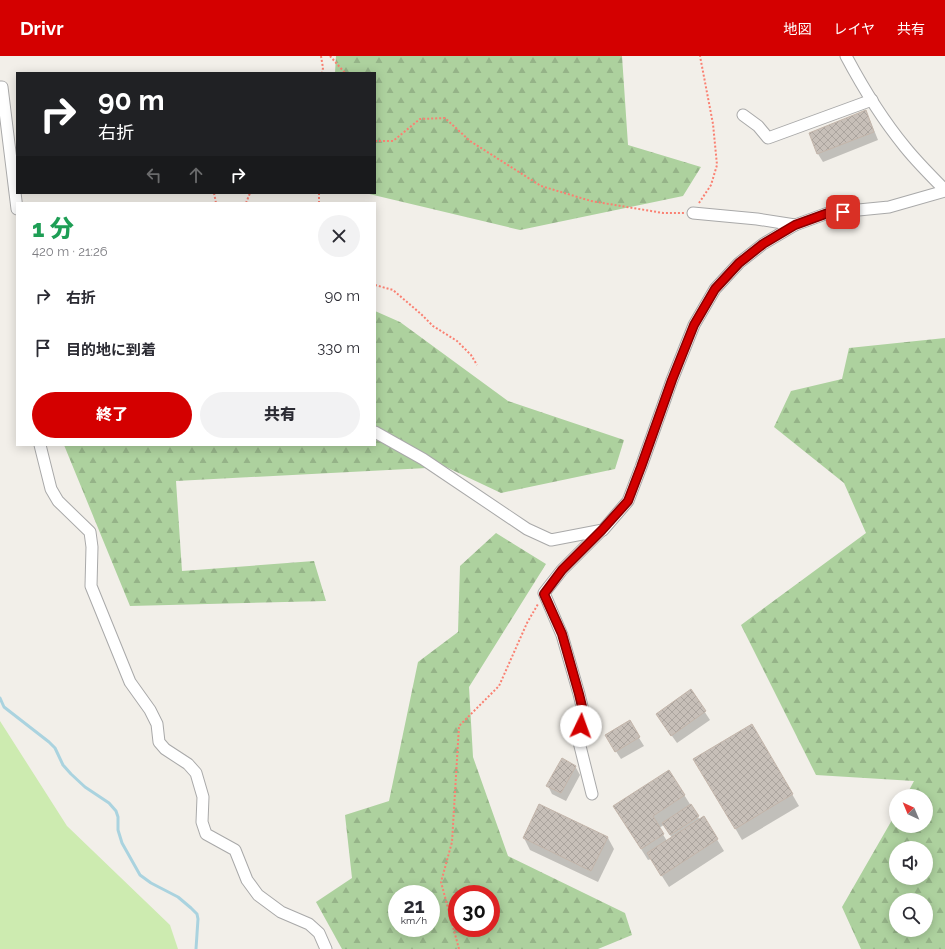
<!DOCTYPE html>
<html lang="ja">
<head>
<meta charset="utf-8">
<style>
	body { margin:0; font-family:Raleway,"Noto Sans JP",sans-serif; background:#f2f2f3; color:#2b2b33; height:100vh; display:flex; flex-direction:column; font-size:15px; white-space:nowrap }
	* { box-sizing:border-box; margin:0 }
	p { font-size:13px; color:#7c7c81 }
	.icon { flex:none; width:22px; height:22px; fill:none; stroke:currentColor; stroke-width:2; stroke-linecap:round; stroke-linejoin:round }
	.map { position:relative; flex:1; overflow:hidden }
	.side { position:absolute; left:16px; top:146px; width:360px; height:244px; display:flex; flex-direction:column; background:#fff; border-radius:0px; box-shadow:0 2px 10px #0003 }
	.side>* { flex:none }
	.hud { position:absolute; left:16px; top:16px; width:360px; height:122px; border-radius:0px; box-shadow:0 2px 10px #0003; background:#202124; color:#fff; overflow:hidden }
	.needle { width:26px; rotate:316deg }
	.tools { position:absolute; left:889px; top:733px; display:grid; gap:8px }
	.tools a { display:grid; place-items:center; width:44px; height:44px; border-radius:50%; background:#fff; box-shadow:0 2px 10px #0003; font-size:20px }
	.speed { position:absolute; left:388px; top:829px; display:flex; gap:8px; font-size:20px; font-weight:700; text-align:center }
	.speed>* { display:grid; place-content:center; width:52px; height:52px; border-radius:50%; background:#fff; box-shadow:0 2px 10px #0003; line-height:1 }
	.speed small { font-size:10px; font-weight:400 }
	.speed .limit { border:6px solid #d22; background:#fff; color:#111 }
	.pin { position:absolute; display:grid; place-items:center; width:34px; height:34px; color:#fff; margin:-17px; border-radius:8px; box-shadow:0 2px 6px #0006 }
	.me { position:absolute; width:44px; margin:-22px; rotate:3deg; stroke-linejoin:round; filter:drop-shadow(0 0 3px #0008) }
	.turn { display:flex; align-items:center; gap:14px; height:84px; padding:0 16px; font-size:18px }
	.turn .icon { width:52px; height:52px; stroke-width:2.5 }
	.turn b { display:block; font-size:28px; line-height:34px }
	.lanes { display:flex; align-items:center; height:38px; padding:0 16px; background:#0003; justify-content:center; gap:20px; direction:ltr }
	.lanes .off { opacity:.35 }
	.round { display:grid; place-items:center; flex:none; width:42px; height:42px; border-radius:21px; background:#f2f2f3 }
	.head { display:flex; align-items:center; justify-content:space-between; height:68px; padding:0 16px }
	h1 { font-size:24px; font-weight:800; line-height:30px; color:#1e9e55 }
	.cta { display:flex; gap:8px; margin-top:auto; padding:8px 16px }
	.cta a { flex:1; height:46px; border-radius:24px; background:#d40000; color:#fff; font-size:16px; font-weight:800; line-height:46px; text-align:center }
	.cta a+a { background:#f2f2f3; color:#2b2b33 }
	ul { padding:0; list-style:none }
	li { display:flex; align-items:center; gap:12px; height:52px; padding:0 16px }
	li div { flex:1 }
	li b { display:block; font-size:15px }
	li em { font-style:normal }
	header { display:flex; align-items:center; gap:24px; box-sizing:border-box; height:56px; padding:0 20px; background:#d40000; color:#fff }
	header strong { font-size:19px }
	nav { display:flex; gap:22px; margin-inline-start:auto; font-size:14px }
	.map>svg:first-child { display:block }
	.grass { fill:#cdebb0 }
	.forest { fill:url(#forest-firs); fill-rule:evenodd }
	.shadow { fill:#0003; fill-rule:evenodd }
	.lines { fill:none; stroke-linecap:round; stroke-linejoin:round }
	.stream { stroke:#aad3df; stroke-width:3 }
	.building { fill:url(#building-cross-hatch); stroke:#c4b6ab }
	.minor-casing { stroke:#a9a9a9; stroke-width:13 }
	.path { stroke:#fa8072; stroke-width:2; stroke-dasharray:2 2; stroke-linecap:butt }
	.minor { stroke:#fff; stroke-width:11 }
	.route-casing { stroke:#8a0000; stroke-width:10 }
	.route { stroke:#d40000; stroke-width:7 }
</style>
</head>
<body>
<header>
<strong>Drivr</strong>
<nav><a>地図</a><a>レイヤ</a><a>共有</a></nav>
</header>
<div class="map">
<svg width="945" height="893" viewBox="0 0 945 893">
	<defs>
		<pattern id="forest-firs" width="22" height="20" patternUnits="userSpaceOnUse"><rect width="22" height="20" fill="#add19e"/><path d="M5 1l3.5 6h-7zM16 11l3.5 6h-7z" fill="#95b388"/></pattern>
		<pattern id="building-cross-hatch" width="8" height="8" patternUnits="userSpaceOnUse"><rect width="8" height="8" fill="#c7bfb8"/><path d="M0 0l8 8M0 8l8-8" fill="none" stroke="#aba49e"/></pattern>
	</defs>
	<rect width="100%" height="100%" fill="#f2efe9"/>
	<!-- grass -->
	<polygon class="grass" points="0,665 67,770 170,869 178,893 0,893"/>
	<!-- forest -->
	<g class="forest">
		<polygon points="336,0 622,0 628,89 701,111 683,140 520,174 365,137 375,137 375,17 335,17"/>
		<polygon points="375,255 400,266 508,345 624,384 615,413 501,437 446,411 176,425 182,515 314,505 326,545 130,550 64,389 375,389"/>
		<path d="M945,282V893H861L842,851L896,757V770H926V740H906L914,725L816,719L741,569L866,477L844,427L774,371L791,335L842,323L849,292ZM896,792H926V822H896ZM896,844H926V874H896Z"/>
		<path d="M496,477L546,508L469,631L473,701L508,800L625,857L632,879L598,893H342L316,846L352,822L345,759L389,745L418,606L458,576L460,510ZM397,838H431V872H397ZM457,838H491V872H457Z"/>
	</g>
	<!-- shadow -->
	<g class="shadow">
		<polygon points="865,56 870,64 878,84 823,106 818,98 810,77"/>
		<polygon points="691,635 710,664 677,687 662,666"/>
		<polygon points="629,666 644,690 621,703 606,680"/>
		<polygon points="752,669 799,750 742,784 695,703"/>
		<polygon points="575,710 580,719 566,745 552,738 548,730"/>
		<path d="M669,715L700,764L704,762L724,795L669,831L651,803L648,804L614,750ZM664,769L672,782L667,785L659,772Z"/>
		<polygon points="524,782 608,782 614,793 598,826 530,794"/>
	</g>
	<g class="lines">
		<!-- stream -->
		<polyline class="stream" points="0,642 4,651 49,686 55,692 63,709 71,718 85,731 109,747 116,755 118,761 118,774 122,787 140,819 151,827 178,841 191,852 197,858 198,863 196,893"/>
	</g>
	<!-- building -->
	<g class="building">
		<polygon points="866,54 874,76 817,98 809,77"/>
		<polygon points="691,633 706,655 671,680 656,658"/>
		<polygon points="630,664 640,681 615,696 605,679"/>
		<polygon points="752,668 793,738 735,773 693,703"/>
		<polygon points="562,702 576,710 561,737 546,730"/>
		<polygon points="669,714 685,739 653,760 664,778 641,793 613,750"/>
		<polygon points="539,748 608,781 591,815 523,782"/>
		<polygon points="691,748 699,760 670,779 662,767"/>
		<polygon points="704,760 718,783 661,820 647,797"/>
	</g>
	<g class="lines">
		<!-- minor casing -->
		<g class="minor-casing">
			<g id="minor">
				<path d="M846,0C863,32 882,63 905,91C917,106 931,120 945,134"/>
				<polyline points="0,31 2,31 17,153"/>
				<polyline points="743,59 758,70 768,82 872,44"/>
				<polyline points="693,157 757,163 795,169"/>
				<polyline points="375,376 423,403 527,473 551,484 603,474 628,445 641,411 672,324 694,269 715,233 739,207 763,188 795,169 828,157 889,151 945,135"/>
				<polyline points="40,389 51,433 58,445 90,476 92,491 91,530 130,626 150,654 157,668 159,686 165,693 188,708 196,717 203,741 202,766 206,778 235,794 247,824 258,839 281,856 309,868 319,877 326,893"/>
				<polyline points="592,738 578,682 584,659 579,638 562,579 544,537 562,514 602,474"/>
			</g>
		</g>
		<!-- path -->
		<g class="path">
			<polyline points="321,0 323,12 322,17"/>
			<polyline points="330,0 345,17"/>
			<polyline points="375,85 393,85 420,63 445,62 470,85 541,130 591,145 663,157 684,157"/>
			<polyline points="214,137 216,147"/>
			<polyline points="246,147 250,137"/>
			<polyline points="319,147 319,137"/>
			<polyline points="699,147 711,129 717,109 713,68 700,0"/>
			<polyline points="375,229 393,234 421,258 433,270 457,285 471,299 477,309"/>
			<polyline points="459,893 441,826 452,786 459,670 499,630 527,567 538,548"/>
		</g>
		<!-- minor -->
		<use href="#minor" class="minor"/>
	</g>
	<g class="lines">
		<!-- route casing -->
		<g class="route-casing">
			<polyline id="route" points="581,670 584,659 579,638 562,578 544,538 562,514 602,474 628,445 641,411 672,324 694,269 715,233 739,207 763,188 795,169 828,157 843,156"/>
		</g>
		<!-- route -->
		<use href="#route" class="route"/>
	</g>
</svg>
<div class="tools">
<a><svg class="needle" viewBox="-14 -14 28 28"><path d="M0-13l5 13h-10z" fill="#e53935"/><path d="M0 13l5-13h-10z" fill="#7c7c81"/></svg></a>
<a><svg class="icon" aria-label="sound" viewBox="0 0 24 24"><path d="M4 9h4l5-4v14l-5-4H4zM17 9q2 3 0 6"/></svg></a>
<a><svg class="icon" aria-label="search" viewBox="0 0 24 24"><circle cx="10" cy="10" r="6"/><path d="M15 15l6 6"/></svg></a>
</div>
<div class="speed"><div>21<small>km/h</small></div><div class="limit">30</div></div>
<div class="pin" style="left:843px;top:156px;background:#d93025"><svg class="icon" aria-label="arrive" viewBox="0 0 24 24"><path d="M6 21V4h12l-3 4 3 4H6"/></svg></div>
<svg class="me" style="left:581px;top:670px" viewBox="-20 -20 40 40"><circle r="19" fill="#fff"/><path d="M0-13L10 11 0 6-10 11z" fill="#d40000"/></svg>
<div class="hud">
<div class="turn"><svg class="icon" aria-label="right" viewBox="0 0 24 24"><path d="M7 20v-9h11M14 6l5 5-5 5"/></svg><div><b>90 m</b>右折</div></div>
<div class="lanes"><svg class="icon off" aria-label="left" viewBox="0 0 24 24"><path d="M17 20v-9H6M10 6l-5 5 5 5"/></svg><svg class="icon off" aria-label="ahead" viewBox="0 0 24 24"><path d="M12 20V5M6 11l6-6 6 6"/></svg><svg class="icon" aria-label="right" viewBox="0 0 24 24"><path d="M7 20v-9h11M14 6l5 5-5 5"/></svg></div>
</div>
<section class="side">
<div class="head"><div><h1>1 分</h1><p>420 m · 21:26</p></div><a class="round"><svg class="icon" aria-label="close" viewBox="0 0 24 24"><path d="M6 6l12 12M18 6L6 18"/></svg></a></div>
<ul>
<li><svg class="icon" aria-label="right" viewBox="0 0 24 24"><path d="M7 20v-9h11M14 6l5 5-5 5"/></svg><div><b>右折</b></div><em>90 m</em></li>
<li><svg class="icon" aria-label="arrive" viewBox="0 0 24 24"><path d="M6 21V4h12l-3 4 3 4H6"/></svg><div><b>目的地に到着</b></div><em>330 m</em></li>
</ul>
<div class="cta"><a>終了</a><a>共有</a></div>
</section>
</div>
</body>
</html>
